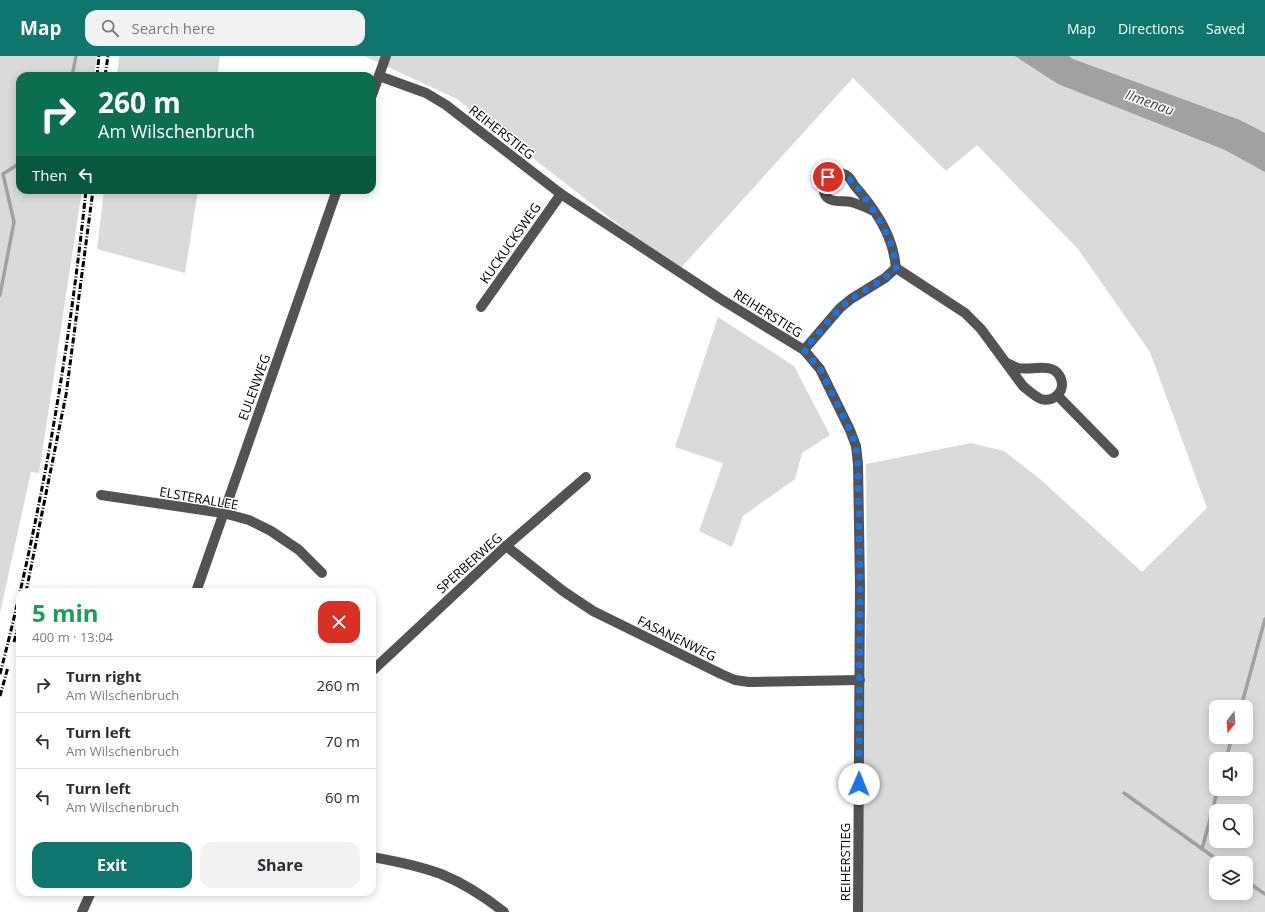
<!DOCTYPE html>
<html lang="en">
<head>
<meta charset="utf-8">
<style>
	body { margin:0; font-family:"Open Sans",sans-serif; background:#f2f2f3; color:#2b2b33; height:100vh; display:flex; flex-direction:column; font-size:15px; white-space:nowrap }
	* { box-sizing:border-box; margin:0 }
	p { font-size:13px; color:#7c7c81 }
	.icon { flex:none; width:22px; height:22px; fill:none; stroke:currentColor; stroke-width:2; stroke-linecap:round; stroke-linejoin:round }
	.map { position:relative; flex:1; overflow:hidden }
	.side { position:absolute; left:16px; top:532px; width:360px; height:308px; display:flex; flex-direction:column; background:#fff; border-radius:12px; box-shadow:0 2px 10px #0003 }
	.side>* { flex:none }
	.hud { position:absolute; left:16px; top:16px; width:360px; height:122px; border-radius:12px; box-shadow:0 2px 10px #0003; background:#0b6e4f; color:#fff; overflow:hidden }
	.needle { width:26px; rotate:197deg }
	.fabs { position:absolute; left:1209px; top:644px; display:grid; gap:8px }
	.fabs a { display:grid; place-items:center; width:44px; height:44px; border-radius:8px; background:#fff; box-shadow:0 2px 10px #0003; font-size:20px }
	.pin { position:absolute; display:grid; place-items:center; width:34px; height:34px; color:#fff; margin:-17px; border:2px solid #fff; border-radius:50%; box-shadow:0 1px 4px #0007 }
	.me { position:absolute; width:44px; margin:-22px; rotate:1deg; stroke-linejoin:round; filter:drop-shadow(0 0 3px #0008) }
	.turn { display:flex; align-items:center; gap:14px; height:84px; padding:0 16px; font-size:18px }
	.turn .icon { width:52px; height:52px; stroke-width:2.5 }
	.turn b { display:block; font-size:28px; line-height:34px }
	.then { display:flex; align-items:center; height:38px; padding:0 16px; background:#0003; gap:8px; font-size:15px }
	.round { display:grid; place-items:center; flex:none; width:42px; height:42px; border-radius:12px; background:#f2f2f3 }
	.summary { display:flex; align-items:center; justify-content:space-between; height:68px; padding:0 16px }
	h1 { font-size:24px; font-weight:700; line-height:30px; color:#1e9e55 }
	.cta { display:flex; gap:8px; margin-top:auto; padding:8px 16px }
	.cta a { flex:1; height:46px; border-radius:12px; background:#0f766e; color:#fff; font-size:16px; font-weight:700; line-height:46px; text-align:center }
	.cta a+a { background:#f2f2f3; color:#2b2b33 }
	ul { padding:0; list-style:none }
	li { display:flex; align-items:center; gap:12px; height:56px; padding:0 16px; border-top:1px solid #e1e1e2 }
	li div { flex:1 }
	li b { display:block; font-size:15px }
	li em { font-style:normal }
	header { display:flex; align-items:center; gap:24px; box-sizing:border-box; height:56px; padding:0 20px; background:#0f766e; color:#fff }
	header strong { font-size:19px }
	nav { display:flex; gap:22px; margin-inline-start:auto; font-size:14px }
	.search { width:280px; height:36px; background:#f2f2f3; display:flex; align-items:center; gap:10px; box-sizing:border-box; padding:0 14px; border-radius:12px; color:#7c7c81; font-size:15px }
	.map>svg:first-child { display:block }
	.green { fill:#dadada; fill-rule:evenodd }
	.water { fill:#a1a1a1 }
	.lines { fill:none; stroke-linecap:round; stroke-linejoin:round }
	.stream { stroke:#a1a1a1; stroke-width:3.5 }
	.minor { stroke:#535353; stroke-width:10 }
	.rail { stroke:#000; stroke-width:3; stroke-dasharray:6 2 1 2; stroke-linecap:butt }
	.route { stroke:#1a73e8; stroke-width:7; stroke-dasharray:0 12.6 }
	.labels { text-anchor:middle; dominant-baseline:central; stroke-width:3; stroke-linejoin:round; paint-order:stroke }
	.street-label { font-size:13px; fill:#000; stroke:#fff }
	.water-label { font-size:14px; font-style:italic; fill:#424242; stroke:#fff }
</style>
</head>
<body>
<header>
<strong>Map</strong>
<div class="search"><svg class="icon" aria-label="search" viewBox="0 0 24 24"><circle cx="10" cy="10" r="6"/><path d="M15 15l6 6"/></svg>Search here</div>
<nav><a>Map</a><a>Directions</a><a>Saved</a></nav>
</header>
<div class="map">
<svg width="1265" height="856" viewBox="0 0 1265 856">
	<rect width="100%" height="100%" fill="#fff"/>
	<!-- green -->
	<g class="green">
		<polygon points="0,0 97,0 94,20 20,20 20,134 82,134 39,417 31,416 0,557"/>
		<polygon points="119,0 220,0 217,20 117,20"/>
		<path d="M364,0H1265V856H863L862,800L867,537L866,408L971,387L1004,395L1040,423L1142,516L1207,452L1150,296L1078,193L977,89L946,115L853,22L678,215L457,43ZM1216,651H1246V681H1216ZM1216,703H1246V733H1216ZM1216,755H1246V785H1216ZM1216,807H1246V837H1216Z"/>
		<polygon points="104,134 198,134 185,217 97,193"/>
		<polygon points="718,261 794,310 830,379 802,397 795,423 743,460 732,491 699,475 723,407 675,391"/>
	</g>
	<!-- water -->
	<polygon class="water" points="1015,0 1069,0 1073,3 1240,64 1265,77 1265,116 1225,94 1058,28"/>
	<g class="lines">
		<!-- stream -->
		<g class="stream">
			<polyline points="72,20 76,0"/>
			<polyline points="0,239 14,166 3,118 20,107"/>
			<polyline points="1241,651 1265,563"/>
			<polyline points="1226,703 1232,681"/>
			<polyline points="1124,737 1222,807"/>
			<polyline points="1202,793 1218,733"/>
			<polyline points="1246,825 1265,838"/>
		</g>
		<!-- minor -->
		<g class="minor">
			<polyline points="379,20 426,37 446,49 561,138 719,242 804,294 820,313 850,374 856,390 858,408 860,530 858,856"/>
			<polyline points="372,39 386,0"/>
			<path d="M874,155C867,152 859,148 851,146C841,144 822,149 824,130C825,125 828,121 832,118C837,116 842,117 846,119C850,121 852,126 854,129C869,146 884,166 891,188C894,196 895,204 896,212"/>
			<polyline points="481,251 561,138"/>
			<path d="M804,294L840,252L851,243L885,222L896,212L965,257L981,273L1023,330C1028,334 1034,340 1041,343C1055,347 1068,333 1059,319C1051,306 1030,315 1018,312C1015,311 1011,309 1007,307"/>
			<polyline points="1058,340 1114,397"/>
			<polyline points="101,439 223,457 249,464 271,475 299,494 322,517"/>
			<polyline points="506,490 563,535 593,555 721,618 735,624 749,626 860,624"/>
			<polyline points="196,536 337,134"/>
			<polyline points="372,615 506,490 586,421"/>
			<path d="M372,801C395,805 419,810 441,818C463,827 485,841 504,856"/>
			<polyline points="82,856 91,836"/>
		</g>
		<!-- rail -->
		<g class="rail">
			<polyline points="97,20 99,0"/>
			<polyline points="105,20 108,0"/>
			<polyline points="26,536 66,339 93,134"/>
			<polyline points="14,586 20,564"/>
			<path d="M0,618C41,460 69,297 86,134"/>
			<polyline points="0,640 8,611"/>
		</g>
	</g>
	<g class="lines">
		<!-- route -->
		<path class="route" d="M828,121C832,119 835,116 839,117C856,120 885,172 891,188C894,195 895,204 896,212L885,222L851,243L840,252L804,294L820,313L850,374L856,390L858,408L860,530L859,728"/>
	</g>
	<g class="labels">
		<!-- street labels -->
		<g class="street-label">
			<text transform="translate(502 76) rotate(38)">REIHERSTIEG</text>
			<text transform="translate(510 187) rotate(-55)">KUCKUCKSWEG</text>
			<text transform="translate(768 257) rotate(32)">REIHERSTIEG</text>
			<text transform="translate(254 331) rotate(-70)">EULENWEG</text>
			<text transform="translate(199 442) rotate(10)">ELSTERALLEE</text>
			<text transform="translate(469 507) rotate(-42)">SPERBERWEG</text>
			<text transform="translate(677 582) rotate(26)">FASANENWEG</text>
			<text transform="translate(845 806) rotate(-90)">REIHERSTIEG</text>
		</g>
		<!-- water labels -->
		<g class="water-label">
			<text transform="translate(1150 46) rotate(20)">Ilmenau</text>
		</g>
	</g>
</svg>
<div class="fabs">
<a><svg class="needle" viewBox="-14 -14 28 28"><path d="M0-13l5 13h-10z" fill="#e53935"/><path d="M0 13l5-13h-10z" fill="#7c7c81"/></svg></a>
<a><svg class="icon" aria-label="sound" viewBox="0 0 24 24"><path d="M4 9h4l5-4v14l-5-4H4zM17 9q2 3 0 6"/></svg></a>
<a><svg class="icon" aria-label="search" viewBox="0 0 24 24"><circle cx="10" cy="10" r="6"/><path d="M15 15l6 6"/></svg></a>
<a><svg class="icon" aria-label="layers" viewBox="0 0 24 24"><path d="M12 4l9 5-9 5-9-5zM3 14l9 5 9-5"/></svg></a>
</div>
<div class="pin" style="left:828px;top:121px;background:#d93025"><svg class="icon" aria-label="arrive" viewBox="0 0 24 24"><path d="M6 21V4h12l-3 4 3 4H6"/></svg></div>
<svg class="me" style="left:859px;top:728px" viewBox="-20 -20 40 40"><circle r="19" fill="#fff"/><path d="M0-13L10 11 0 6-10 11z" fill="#1a73e8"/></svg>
<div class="hud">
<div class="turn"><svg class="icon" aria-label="right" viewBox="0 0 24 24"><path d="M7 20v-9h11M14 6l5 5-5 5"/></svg><div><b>260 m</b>Am Wilschenbruch</div></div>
<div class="then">Then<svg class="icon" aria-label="left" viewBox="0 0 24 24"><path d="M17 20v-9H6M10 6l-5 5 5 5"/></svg></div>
</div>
<section class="side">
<div class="summary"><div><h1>5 min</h1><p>400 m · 13:04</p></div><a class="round" style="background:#d93025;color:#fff"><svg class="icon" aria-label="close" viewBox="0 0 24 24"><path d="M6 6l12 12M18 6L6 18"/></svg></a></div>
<ul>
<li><svg class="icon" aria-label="right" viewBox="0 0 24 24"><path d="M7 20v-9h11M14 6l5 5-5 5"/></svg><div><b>Turn right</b><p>Am Wilschenbruch</p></div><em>260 m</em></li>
<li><svg class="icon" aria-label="left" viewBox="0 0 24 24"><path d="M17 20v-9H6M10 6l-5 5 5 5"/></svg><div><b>Turn left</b><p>Am Wilschenbruch</p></div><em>70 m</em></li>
<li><svg class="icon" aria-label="left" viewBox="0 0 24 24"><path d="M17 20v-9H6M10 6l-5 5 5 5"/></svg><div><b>Turn left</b><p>Am Wilschenbruch</p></div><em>60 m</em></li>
</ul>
<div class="cta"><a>Exit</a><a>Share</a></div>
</section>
</div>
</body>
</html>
